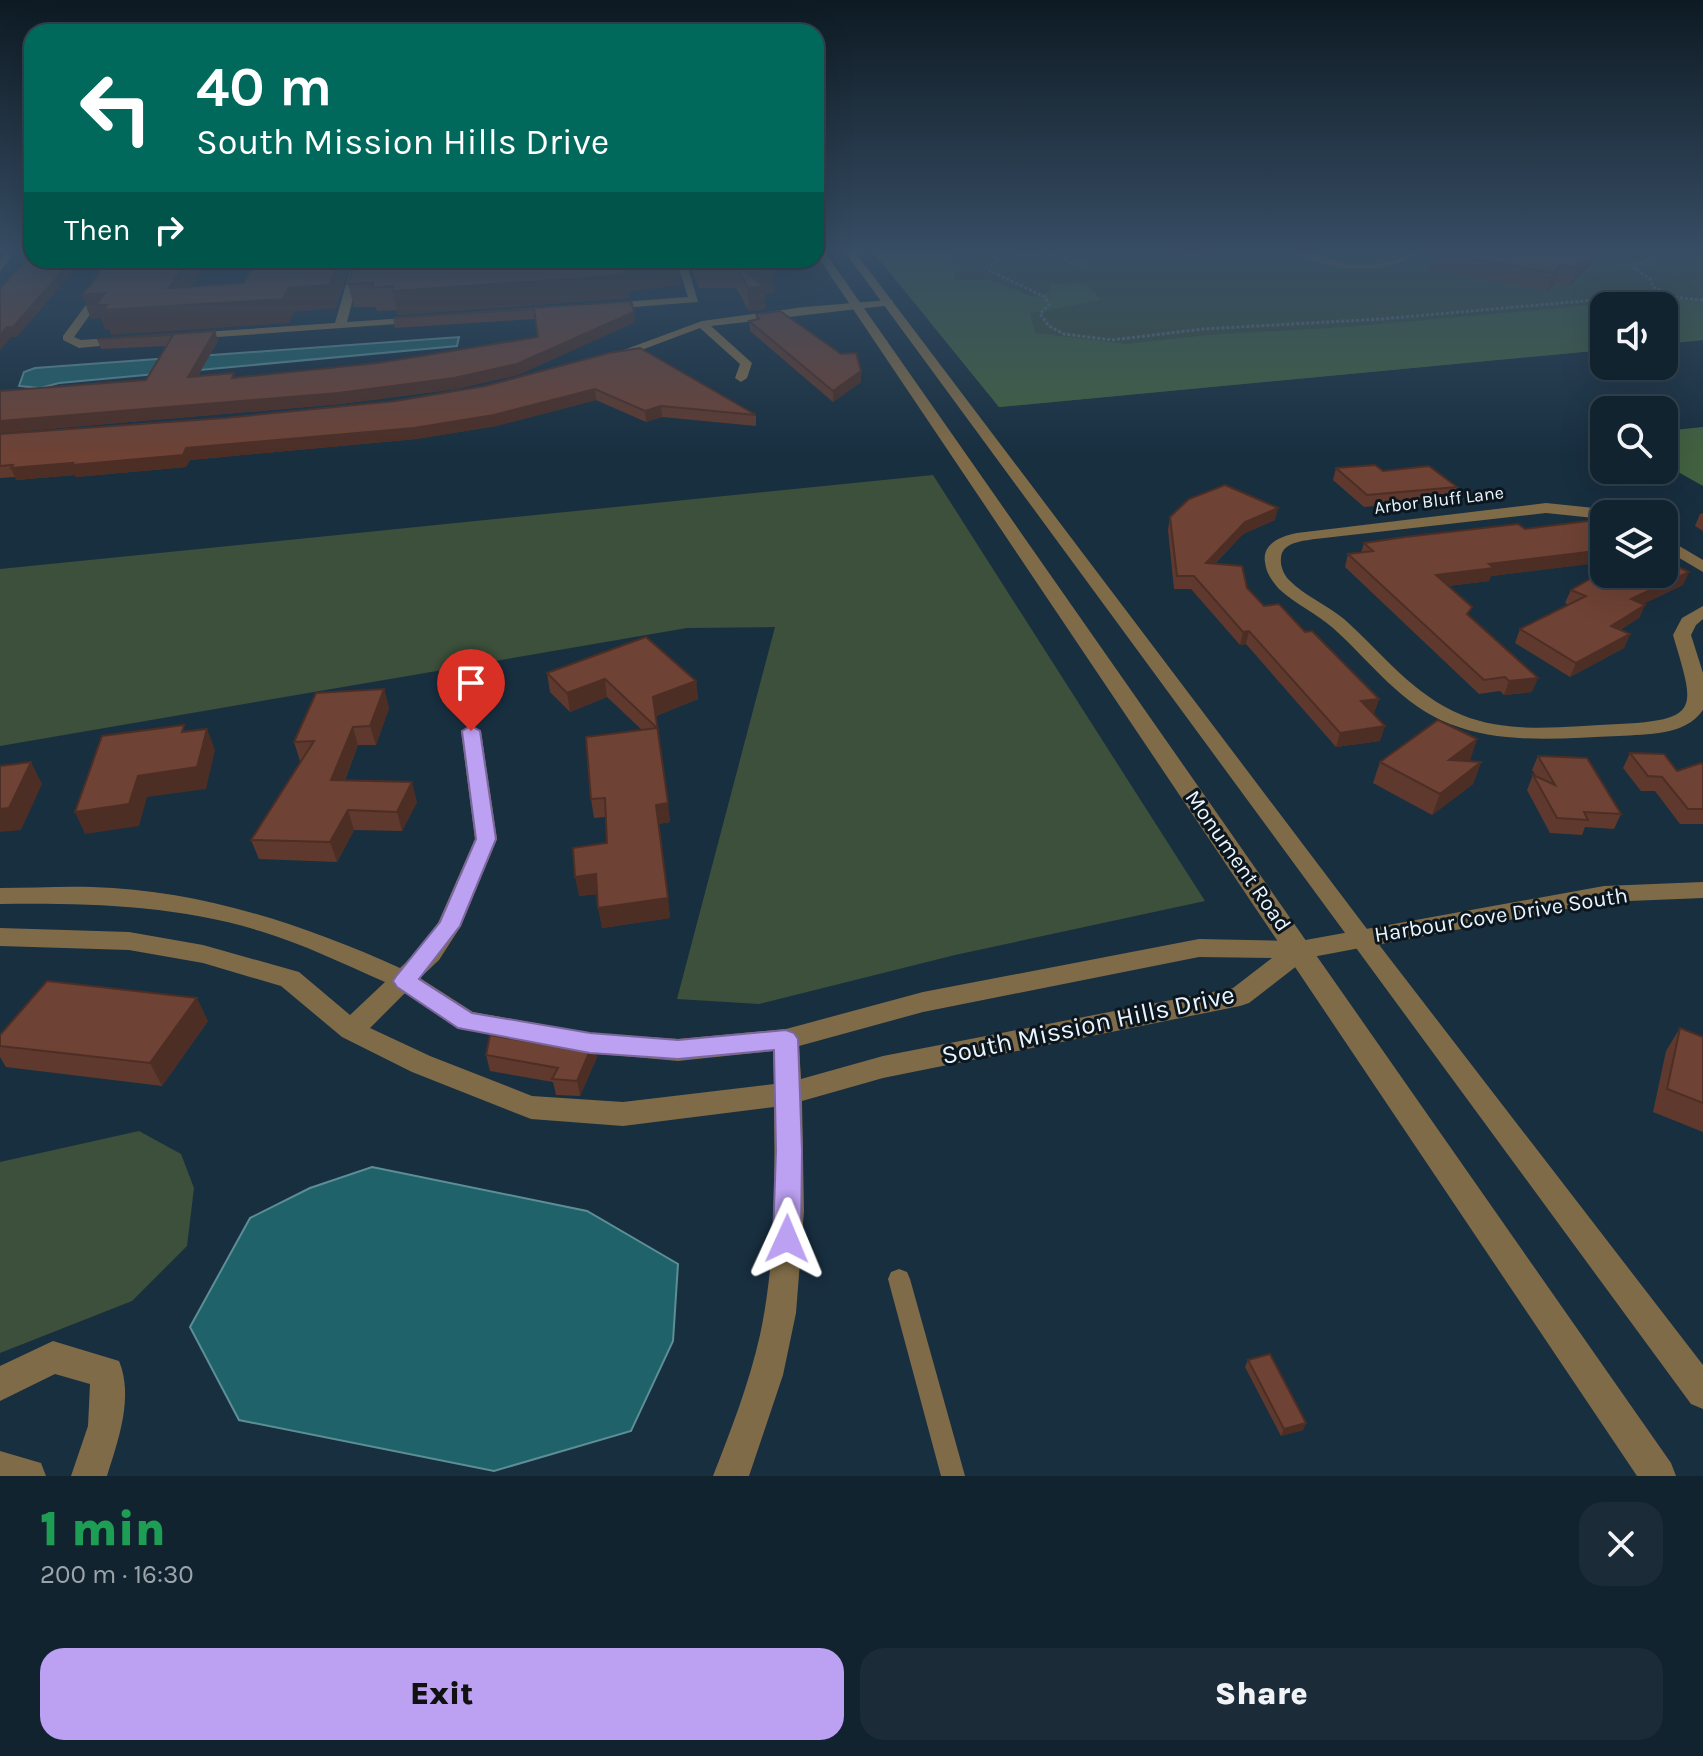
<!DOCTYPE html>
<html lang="en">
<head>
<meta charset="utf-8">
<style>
	body { margin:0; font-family:Karla,sans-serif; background:#1b2b38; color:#f1f3f6; height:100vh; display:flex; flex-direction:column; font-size:30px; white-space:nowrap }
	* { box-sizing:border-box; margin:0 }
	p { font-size:26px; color:#9ca4ab }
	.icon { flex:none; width:44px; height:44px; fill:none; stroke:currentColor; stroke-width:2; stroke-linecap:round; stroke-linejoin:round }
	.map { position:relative; height:1476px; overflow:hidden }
	.drawer { display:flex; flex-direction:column; background:#122330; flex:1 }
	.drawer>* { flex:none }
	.top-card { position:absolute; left:24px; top:24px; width:800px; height:244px; border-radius:24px; box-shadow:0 8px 32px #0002,0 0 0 2px #31404c; background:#00695c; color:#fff; overflow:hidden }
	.tools { position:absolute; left:1590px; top:292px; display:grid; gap:16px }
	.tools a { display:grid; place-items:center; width:88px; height:88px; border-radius:16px; background:#122330; box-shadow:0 8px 32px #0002,0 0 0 2px #31404c; font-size:40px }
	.pin { position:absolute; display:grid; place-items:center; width:68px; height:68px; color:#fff; margin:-82px -34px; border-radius:50% 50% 50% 0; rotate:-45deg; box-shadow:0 0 8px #0007 }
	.pin .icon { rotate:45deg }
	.me { position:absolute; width:88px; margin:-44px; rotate:1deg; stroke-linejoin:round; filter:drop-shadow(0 0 6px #0008) }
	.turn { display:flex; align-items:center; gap:28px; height:168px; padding:0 40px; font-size:36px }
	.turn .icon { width:104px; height:104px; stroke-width:2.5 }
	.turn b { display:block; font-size:56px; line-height:68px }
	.then { display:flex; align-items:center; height:76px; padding:0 40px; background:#0003; gap:16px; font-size:30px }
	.round { display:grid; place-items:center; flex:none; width:84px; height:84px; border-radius:24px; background:#1b2b38 }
	.headline { display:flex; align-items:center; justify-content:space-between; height:136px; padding:0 40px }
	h1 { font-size:48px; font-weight:800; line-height:60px; color:#1e9e55 }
	.button { display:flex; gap:16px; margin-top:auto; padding:16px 40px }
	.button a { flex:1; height:92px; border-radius:24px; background:#bca0f2; color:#111; font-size:32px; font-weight:800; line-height:92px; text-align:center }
	.button a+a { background:#1b2b38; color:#f1f3f6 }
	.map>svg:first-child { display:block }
	.green { fill:#3c503b }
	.forest { fill:#426240 }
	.water { fill:#206269; stroke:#5d8e96; stroke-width:2 }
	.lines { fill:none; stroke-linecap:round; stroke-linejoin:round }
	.path { stroke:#5d707e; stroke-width:3; stroke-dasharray:3 2; stroke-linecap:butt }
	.service { fill:#806b48; fill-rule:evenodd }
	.minor { fill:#806b48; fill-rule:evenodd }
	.tertiary { fill:#806b48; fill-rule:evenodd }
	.wall { fill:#5f392e }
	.shaded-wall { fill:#4d2e25 }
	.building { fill:#6e4235; stroke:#4d2e25; stroke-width:2 }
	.route { fill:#bca0f2; stroke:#7a689d; stroke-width:2 }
	.labels { text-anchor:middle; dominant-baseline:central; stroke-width:6; stroke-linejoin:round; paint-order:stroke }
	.far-street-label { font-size:18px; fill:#eaf5fe; stroke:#0c161e }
	.street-label { font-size:22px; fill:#eaf5fe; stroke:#0c161e }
	.near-street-label { font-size:26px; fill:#eaf5fe; stroke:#0c161e }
</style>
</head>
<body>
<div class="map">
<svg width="1703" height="1476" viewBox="0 0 1703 1476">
	<rect width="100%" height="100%" fill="#182f40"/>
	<!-- green -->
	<g class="green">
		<polygon points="870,248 1703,248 1703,340 1664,344 1664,306 1604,306 1604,350 999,407"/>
		<polygon points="933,475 1205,901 955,955 759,1004 677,999 775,627 687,628 0,746 0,569"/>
		<polygon points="139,1131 181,1154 194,1188 187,1246 132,1301 0,1353 0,1162"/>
	</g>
	<!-- forest -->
	<g class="forest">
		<polygon points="894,248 938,248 951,255 956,280 990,280 1033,297 1049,292 1050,284 1085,283 1101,300 1030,313 1035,333 1126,344 1208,335 1347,327 1660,299 1703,299 1703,340 1664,344 1664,306 1604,306 1604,350 999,407 874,253"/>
		<polygon points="1703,427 1703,486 1664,464 1664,431"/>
	</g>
	<!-- water -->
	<g class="water">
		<polygon points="459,337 457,346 59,383 40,388 19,386 24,372 35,368"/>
		<polygon points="372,1167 587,1211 678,1264 673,1341 631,1431 494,1471 239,1420 190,1327 250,1218 310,1188"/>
	</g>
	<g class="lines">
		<!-- path -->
		<g class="path">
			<polyline points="975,248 997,257 998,261 991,265 990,271 1045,297 1049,305 1040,314 1049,326 1064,334 1112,340 1203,329 1381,319 1651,295 1703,300"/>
			<polyline points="1011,248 1018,255 1064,255 1070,263 1086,264"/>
			<polyline points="1647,248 1654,252 1654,257 1636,264 1634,268 1650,279 1653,287 1670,294"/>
		</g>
		<!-- service -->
		<g class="service">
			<polygon points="1087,248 1190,252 1282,248 1279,250 1190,256 1090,250"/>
			<path d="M1285,248C1310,248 1334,264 1360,265C1375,265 1390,262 1404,256C1413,252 1419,248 1428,248C1386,278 1328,273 1285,248Z"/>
			<polygon points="899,1269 907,1272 910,1279 965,1476 941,1476 888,1279 891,1272"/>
		</g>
		<!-- minor -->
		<g class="minor">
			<polygon points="6,254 11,257 0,272 0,259"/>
			<polygon points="119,260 129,260 74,337 81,340 125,337 131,341 129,343 79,348 63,340 63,336"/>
			<polygon points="353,260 363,260 347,322 420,317 424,318 424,322 189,339 183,336 189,333 335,323"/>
			<polygon points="676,260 686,260 698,302 608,309 602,306 608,303 688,297"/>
			<polygon points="889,300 893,301 893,305 711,326 752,363 747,378 741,382 735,378 740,364 700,328 612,361 602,358 702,321 804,307"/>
			<path d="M1546,503L1604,509L1612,514H1604V519L1546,513L1315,539C1303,541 1282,542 1281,558C1280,566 1284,575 1289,580C1305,596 1327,605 1344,619C1382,653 1413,695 1462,715C1511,735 1567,726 1619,724C1703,720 1694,707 1673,635L1682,618L1703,606V619L1696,625L1691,635L1703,673V710C1685,736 1647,734 1619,736C1562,738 1504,745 1450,724C1401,705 1371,662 1333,628C1316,613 1295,604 1279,589C1272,581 1266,573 1265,562C1262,543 1282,536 1297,533Z"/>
			<polygon points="1664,537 1703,560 1703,572 1664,549"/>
			<path d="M471,725L481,731L497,839L461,926L439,960L420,978L473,1012L590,1033L678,1039L786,1029L923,992L1199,939L1300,941L1604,886L1703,882V898L1604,902L1307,958L1249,1003L1240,1006L883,1078L802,1101L804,1211L796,1313L783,1375L749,1476H713C731,1430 749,1384 760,1335C776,1260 775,1183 774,1107L623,1126L531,1119L412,1072L342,1037L281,986L203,963L129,950L0,946V928L129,932L203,945L299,972L350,1015L385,982C344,964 303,944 260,931C176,905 87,903 0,904V888C31,888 62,886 92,887C200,890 302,924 400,968L421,948L438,923L475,839L461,731ZM1199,957L1272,958L1233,988L883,1056L801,1079L799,1046L923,1012ZM405,993L458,1028L590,1053L678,1061L773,1051L774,1084L623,1102L532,1096L430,1056L370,1028Z"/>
			<path d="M53,1341L119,1361C134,1397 118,1441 107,1476H71L88,1426L90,1384L55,1374L0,1401V1366Z"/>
			<polygon points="0,1451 41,1463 46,1476 0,1476"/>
		</g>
		<!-- tertiary -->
		<g class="tertiary">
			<polygon points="816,248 822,248 1671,1463 1676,1476 1637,1476 816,254"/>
			<polygon points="842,248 852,248 1370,933 1703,1365 1703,1409 1691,1404"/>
		</g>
	</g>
	<!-- wall -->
	<g class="wall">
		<polygon points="1431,251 1591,265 1570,286 1555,284 1547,291 1427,269"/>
		<polygon points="687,260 769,260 775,293 765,294 765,309 749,311 736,288 699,288"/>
		<polygon points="348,284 681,285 629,291 629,298 398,315 397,310 377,311 376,307 354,307"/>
		<polygon points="631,301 635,322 518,375 456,389 341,404 0,433 0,391 146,380 166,346 101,349 97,339 215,331 218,341 198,376 236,378 378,363 538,337 535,319 395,328 393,318"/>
		<polygon points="756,314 841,354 861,371 861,382 833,402 750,331 749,321 756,320"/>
		<polygon points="609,353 756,415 756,426 662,417 646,422 596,400 496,426 416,439 190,460 186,467 76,477 75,475 16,480 15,477 0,478 0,434 225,418 396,401 485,386"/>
		<polygon points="1336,468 1383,471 1457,487 1453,499 1364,507 1333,480"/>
		<polygon points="1703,513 1703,531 1695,526 1700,514"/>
		<polygon points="1170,517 1275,520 1243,534 1215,564 1247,588 1264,606 1305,632 1379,699 1374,713 1372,713 1380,741 1336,747 1246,644 1240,645 1191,589 1174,589 1168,530"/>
		<polygon points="1604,519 1604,562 1491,576 1489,581 1448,586 1469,616 1532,692 1504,695 1500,691 1479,694 1345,567 1348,554 1361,553 1364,543 1525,529"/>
		<polygon points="1671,564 1683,585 1643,604 1645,605 1639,618 1620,630 1630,634 1624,648 1570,677 1515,643 1520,629 1569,605 1565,603 1571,590"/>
		<polygon points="547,673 696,681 698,699 656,716 670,822 658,824 670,918 602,928 597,894 579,896 607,843 606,817 594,818 591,799 642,730 607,697 570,712 550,692"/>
		<polygon points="384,689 389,708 376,745 358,745 345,780 417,802 402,831 354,830 337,862 259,859 251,840 302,761 300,761 294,742"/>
		<polygon points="1630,753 1677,771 1703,765 1703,824 1680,824 1655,791 1641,791 1623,768"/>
		<polygon points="1538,756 1621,814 1614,829 1585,827 1582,835 1550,833 1527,790 1533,775 1536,776 1532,770"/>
		<polygon points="1470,761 1469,761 1481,762 1473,784 1432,815 1373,783 1380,762"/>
		<polygon points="208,1021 162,1086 6,1067 0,1057 0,1035"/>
		<polygon points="1680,1028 1703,1037 1703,1132 1653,1112 1666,1051"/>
		<polygon points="486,1055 597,1057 580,1096 556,1095 553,1082 490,1071"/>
		<polygon points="1248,1360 1306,1423 1303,1430 1281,1436 1245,1367"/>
	</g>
	<!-- shaded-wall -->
	<g class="shaded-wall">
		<polygon points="1597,248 1591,265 1570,286 1576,268"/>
		<polygon points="72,260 83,260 17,337 11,337 0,350 0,335"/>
		<polygon points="188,260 210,260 180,305 288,288 339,260 352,260 336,308 294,312 289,323 111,335 109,329 105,330 101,318 91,319 82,295 169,288"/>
		<polygon points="763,260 769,260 769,270 774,270 775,293 765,294 765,309 749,311 746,272"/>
		<polygon points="679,262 681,285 629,291 629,298 398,315 393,291"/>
		<polygon points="1561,265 1555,284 1547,291 1553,273"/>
		<polygon points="634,312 635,322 518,375 456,389 341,404 0,433 0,421 338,393"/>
		<polygon points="215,331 218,341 191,387 188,377"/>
		<polygon points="861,371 861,382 833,402 833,391"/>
		<polygon points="595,389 596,400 496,426 416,439 190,460 186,467 76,477 75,475 16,480 11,468 186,448"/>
		<polygon points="661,406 662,417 646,422 645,411"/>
		<polygon points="1278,508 1275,520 1243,534 1203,576 1206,563 1245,522"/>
		<polygon points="1604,550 1604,562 1491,576 1489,581 1432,588 1436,575 1489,564"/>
		<polygon points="1689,572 1683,585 1626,612 1631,599"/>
		<polygon points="1645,605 1639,618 1605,639 1611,626"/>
		<polygon points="1249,631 1246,644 1240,645 1243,632"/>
		<polygon points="1630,634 1624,648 1570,677 1576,663"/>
		<polygon points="1538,678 1532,692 1504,695 1509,681"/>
		<polygon points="605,679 607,697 570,712 567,693"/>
		<polygon points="696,681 698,699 655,716 653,697"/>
		<polygon points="384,689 389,708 376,745 370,726"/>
		<polygon points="1379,699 1374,713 1357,715 1361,701"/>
		<polygon points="1385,726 1380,741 1336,747 1340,733"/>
		<polygon points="353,727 358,745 337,799 331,780"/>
		<polygon points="207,729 215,750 206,789 147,797 139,826 85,834 75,812 138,776"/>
		<polygon points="1477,739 1470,761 1442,782 1449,760"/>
		<polygon points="31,762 42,784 21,830 0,832 0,809"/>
		<polygon points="1481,762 1473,784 1432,815 1440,794"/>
		<polygon points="412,782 417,802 402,831 397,812"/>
		<polygon points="668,803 670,822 658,824 656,805"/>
		<polygon points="348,810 354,830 337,862 330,842"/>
		<polygon points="596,874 599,894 579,896 575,877"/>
		<polygon points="668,898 670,918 602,928 598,908"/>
		<polygon points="197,998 208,1021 162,1086 150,1063"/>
		<polygon points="594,1041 597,1057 580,1096 577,1081"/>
		<polygon points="1306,1423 1303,1430 1281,1436 1284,1429"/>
	</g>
	<!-- building -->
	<g class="building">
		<polygon points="1435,248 1597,248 1576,268 1561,265 1553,273 1431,251"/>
		<polygon points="32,255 32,260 72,260 13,327 7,327 0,335 0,288"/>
		<polygon points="110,260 188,260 169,288 244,283 256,260 339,260 330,285 288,288 283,299 102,310 107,305 96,305 105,293 82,295"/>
		<polygon points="355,260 679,260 679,262 625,268 627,275 393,291 394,286 372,288 373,283 348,284"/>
		<polygon points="695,260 768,260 774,270 746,272 764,286 748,288 735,265 698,265"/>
		<polygon points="631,301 634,312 517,364 454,378 338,393 0,421 0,391 146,380 173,335 97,339 215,331 188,377 234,373 232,378 378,363 538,337 534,309 393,318"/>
		<polygon points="780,311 841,354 856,353 861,371 833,391 749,321 759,319 756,314"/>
		<polygon points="640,348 756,415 661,406 645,411 595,389 494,415 414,428 186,448 183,455 72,465 73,463 11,468 13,465 0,466 0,434 225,418 396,401 485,386 609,353"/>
		<polygon points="1375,465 1383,471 1429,466 1457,487 1367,495 1336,468"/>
		<polygon points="1225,485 1278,508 1245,522 1206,563 1242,566 1247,588 1264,606 1279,604 1305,632 1312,631 1379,699 1361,701 1385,726 1340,733 1249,631 1243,632 1194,576 1177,576 1170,517 1189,499"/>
		<polygon points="1604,519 1604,550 1489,564 1494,568 1436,575 1472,607 1467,614 1538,678 1509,681 1505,677 1484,680 1348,554 1373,551 1364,543 1405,537 1518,524 1525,529"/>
		<polygon points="1664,550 1674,557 1665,561 1689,572 1631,599 1645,605 1611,626 1630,634 1576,663 1520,629 1586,596 1571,590 1604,571 1604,574 1664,574"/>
		<polygon points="646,637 696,681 653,697 668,803 656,805 668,898 598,908 596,874 575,877 573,848 607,843 605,798 591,799 586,737 657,728 605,679 567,693 547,673"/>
		<polygon points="384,689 370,726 353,727 331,780 412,782 397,812 348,810 330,842 251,840 314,741 294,742 316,693"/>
		<polygon points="1438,720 1477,739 1449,760 1481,762 1440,794 1380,762"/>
		<polygon points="184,725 182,732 207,729 197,767 138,776 129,804 75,812 102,736"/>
		<polygon points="1630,753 1664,754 1677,771 1701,763 1703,765 1703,809 1688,809 1662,777 1648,776"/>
		<polygon points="1538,756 1587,758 1621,814 1584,812 1588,820 1557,818 1533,775 1555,785"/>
		<polygon points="31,762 9,808 0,809 0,766"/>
		<polygon points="47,981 197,998 150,1063 0,1046 0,1035"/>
		<polygon points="1680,1028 1703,1037 1703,1103 1667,1089"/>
		<polygon points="490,1035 567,1048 572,1038 594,1041 577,1081 552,1079 558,1068 486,1055"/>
		<polygon points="1270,1354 1306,1423 1284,1429 1248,1360"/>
	</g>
	<!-- sky -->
	<linearGradient id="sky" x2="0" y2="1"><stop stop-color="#0d1a23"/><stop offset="0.55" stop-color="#374d64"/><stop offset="1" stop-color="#374d64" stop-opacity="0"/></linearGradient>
	<rect width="1703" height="455" fill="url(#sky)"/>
	<!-- route -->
	<polygon class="route" points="471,726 480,731 496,839 460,926 419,979 472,1013 590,1033 678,1040 786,1030 794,1033 798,1039 802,1151 801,1239 797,1248 787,1252 777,1248 773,1239 776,1151 774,1050 678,1059 590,1053 458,1028 397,987 393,981 397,975 440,922 476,839 462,731"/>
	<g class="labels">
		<!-- far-street labels -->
		<g class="far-street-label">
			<text transform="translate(1439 500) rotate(-7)">Arbor Bluff Lane</text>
		</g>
		<!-- street labels -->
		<g class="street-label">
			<text transform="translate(1238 861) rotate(55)">Monument Road</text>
			<text transform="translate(1501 915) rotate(-9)">Harbour Cove Drive South</text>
		</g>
		<!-- near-street labels -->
		<g class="near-street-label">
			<text transform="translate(1088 1025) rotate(-12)">South Mission Hills Drive</text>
		</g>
	</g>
</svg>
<div class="tools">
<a><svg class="icon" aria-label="sound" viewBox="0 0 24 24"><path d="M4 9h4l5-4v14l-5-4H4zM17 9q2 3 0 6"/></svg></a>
<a><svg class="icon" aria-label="search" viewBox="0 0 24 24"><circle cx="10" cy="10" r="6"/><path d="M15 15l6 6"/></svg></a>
<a><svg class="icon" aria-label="layers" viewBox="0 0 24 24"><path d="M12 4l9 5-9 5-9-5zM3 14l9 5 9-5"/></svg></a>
</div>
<div class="pin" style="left:471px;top:731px;background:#d93025"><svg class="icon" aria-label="arrive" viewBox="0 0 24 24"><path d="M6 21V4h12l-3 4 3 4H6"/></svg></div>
<svg class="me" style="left:787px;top:1239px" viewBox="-20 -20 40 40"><path d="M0-17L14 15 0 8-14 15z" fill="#bca0f2" stroke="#fff" stroke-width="4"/></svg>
<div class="top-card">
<div class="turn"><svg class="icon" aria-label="left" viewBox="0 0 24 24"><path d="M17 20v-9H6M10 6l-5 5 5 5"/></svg><div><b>40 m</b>South Mission Hills Drive</div></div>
<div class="then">Then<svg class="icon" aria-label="right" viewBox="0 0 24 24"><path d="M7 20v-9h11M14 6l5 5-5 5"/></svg></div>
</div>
</div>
<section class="drawer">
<div class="headline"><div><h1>1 min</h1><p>200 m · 16:30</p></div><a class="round"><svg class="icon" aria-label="close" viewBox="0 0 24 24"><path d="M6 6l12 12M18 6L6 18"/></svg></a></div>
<div class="button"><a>Exit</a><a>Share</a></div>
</section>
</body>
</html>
